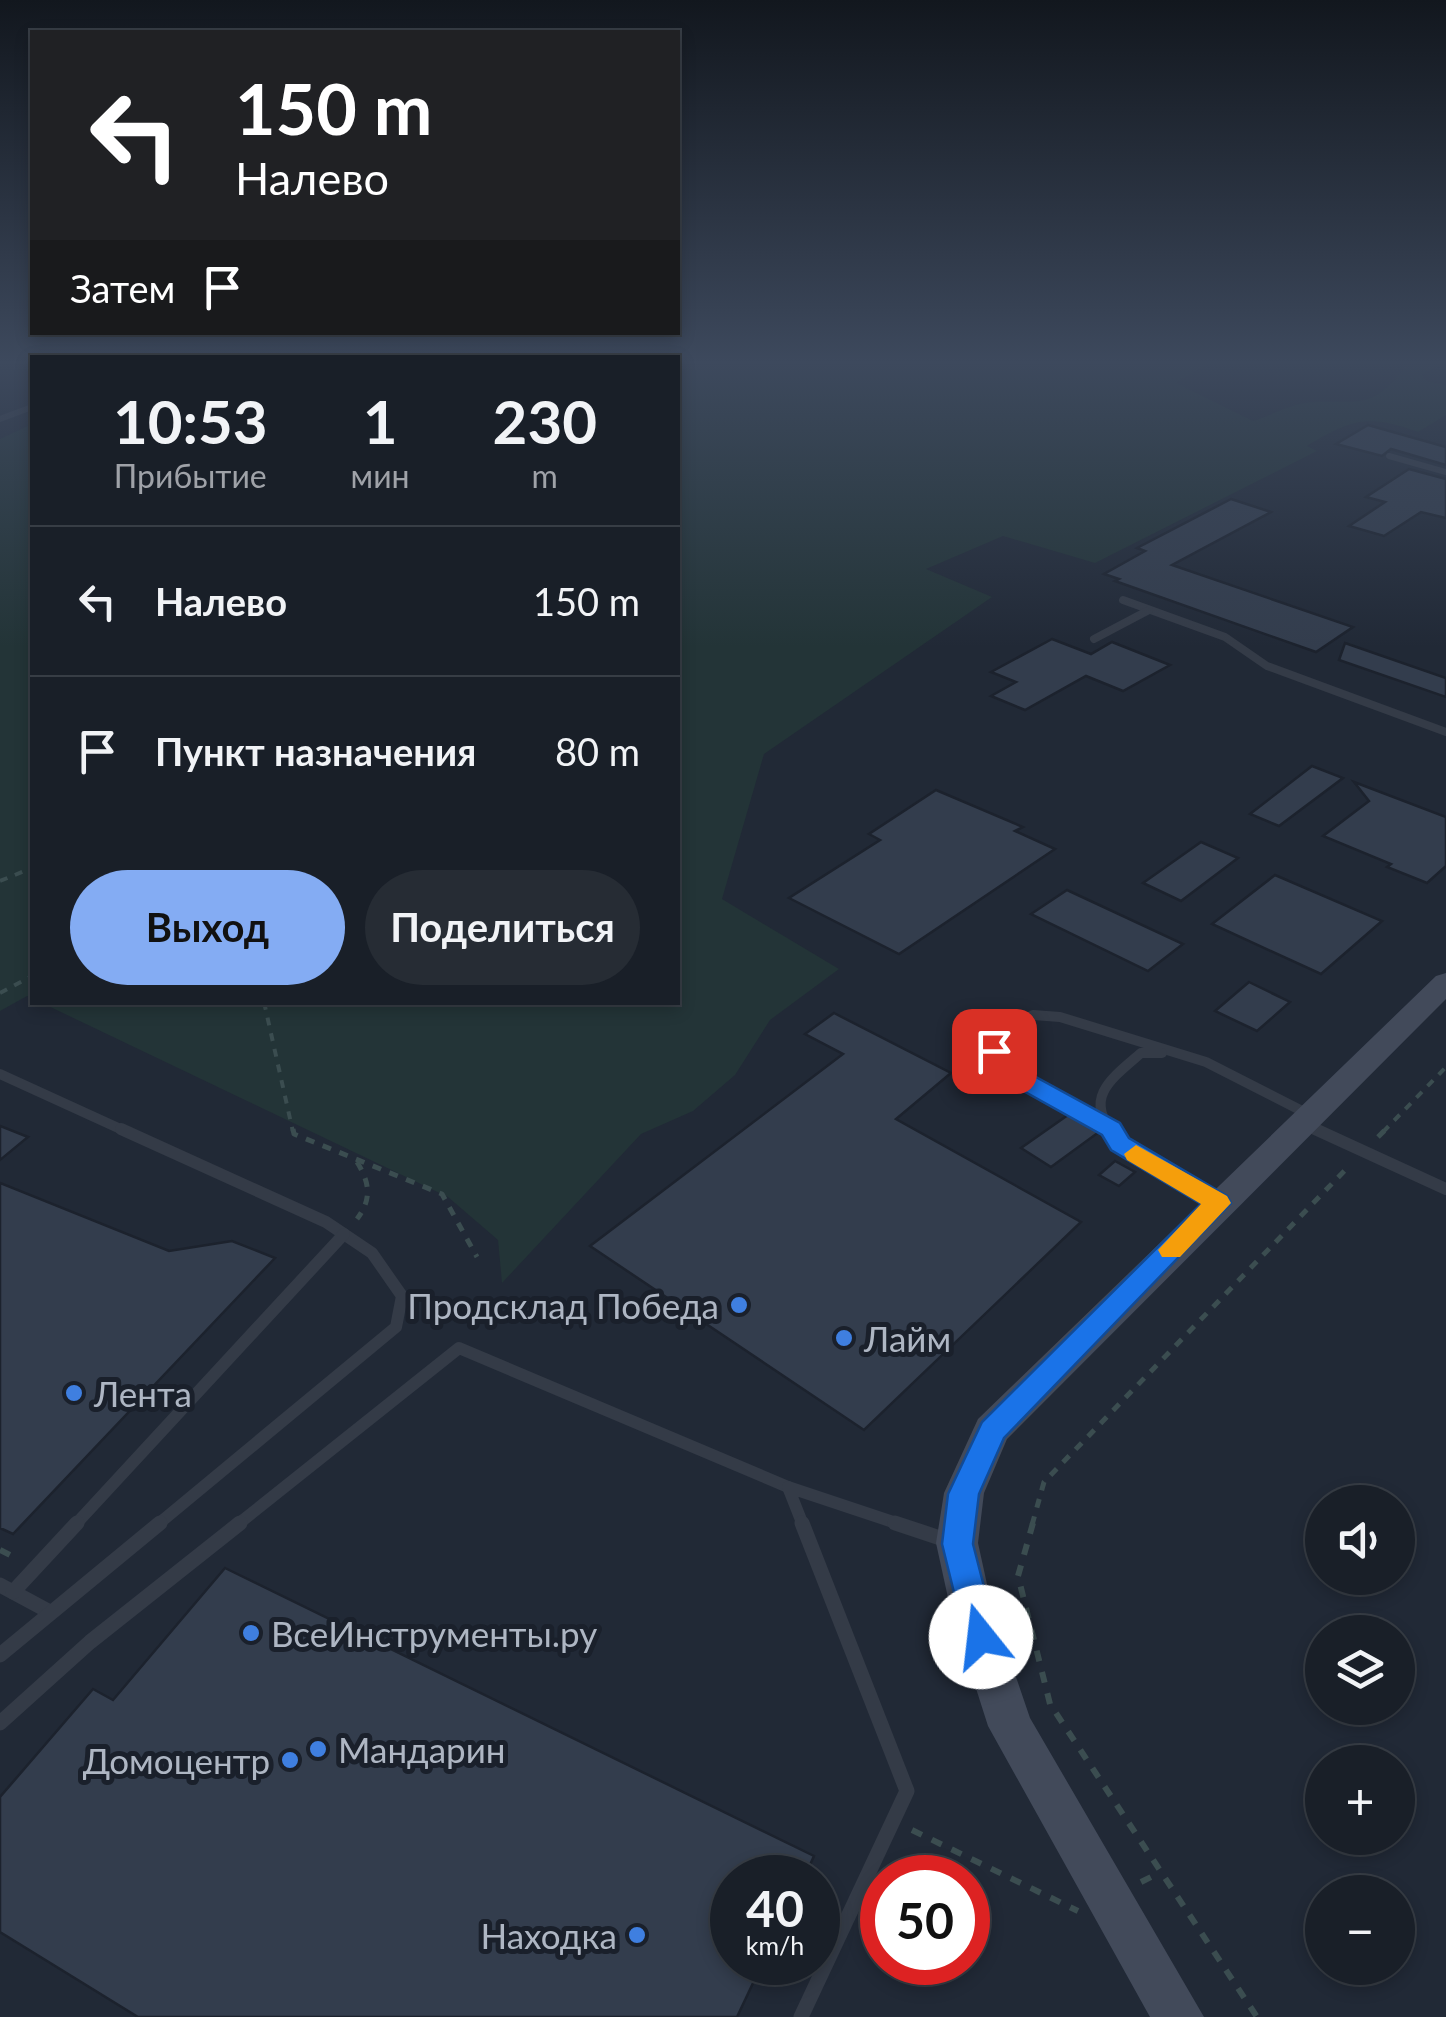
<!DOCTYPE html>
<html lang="ru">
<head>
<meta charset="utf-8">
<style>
	body { margin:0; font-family:Lato,sans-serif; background:#262c34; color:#f1f3f6; height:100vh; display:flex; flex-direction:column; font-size:38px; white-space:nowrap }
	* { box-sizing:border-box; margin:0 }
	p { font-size:32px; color:#9fa2a8 }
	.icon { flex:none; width:55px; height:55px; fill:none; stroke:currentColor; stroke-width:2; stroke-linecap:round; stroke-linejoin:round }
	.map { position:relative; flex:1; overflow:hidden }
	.drawer { position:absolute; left:30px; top:355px; width:650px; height:650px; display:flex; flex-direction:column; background:#191f28; border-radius:0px; box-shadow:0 5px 15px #0003,0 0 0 2px #373d45 }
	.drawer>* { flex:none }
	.guide { position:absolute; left:30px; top:30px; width:650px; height:305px; border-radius:0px; box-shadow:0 5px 15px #0003,0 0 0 2px #373d45; background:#202124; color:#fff; overflow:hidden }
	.fabs { position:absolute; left:1305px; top:1485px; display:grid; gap:20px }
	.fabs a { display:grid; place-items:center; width:110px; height:110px; border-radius:50%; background:#191f28; box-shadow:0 5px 15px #0003,0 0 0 2px #373d45; font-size:50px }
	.speed { position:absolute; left:710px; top:1855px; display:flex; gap:20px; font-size:50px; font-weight:700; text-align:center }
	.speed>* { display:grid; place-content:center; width:130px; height:130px; border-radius:50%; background:#191f28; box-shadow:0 5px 15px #0003,0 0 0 2px #373d45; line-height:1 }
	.speed small { font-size:25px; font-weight:400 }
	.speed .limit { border:15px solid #d22; background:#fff; color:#111 }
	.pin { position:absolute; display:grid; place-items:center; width:85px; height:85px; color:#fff; margin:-42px; border-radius:20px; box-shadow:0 5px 15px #0006 }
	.me { position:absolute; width:110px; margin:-55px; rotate:344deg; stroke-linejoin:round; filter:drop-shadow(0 0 8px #0008) }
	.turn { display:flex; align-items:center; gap:35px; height:210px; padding:0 40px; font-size:45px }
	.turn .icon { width:130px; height:130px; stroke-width:2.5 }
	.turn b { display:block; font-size:70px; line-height:85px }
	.then { display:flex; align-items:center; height:95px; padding:0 40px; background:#0003; gap:20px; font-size:38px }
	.eta { display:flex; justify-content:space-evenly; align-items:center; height:170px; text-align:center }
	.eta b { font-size:60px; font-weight:700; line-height:70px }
	.button { display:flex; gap:20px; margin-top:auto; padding:20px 40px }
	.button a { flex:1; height:115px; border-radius:60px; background:#84acf3; color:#111; font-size:40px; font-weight:700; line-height:115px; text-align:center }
	.button a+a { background:#262c34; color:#f1f3f6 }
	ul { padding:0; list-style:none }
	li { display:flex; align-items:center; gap:30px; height:150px; padding:0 40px; border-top:2px solid #373d45 }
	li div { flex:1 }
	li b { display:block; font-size:38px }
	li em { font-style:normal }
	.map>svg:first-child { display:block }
	.green { fill:#233437 }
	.building { fill:#333d4d; stroke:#1c222d; stroke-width:2.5 }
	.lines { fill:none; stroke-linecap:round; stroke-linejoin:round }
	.path-far2 { stroke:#3b4d50; stroke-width:4; stroke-dasharray:8 8; stroke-linecap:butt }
	.path-far1 { stroke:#3b4d50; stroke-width:5; stroke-dasharray:9 9; stroke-linecap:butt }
	.path { stroke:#3b4d50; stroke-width:6; stroke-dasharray:11 11; stroke-linecap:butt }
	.service-far4 { stroke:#343b47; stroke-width:6 }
	.service-far3 { stroke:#343b47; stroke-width:8 }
	.service-far2 { stroke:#343b47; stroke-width:10 }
	.service-far1 { stroke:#343b47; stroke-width:12 }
	.service { stroke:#343b47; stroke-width:15 }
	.secondary { fill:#424a5a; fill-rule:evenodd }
	.route { fill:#1a73e8; stroke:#114b97; stroke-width:2.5 }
	.slow { fill:#f59e0b }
	.shop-dot { fill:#3f7fe0; stroke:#1a202b; stroke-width:4 }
	.labels { text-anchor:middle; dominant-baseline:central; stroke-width:10; stroke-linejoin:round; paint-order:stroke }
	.near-poi-label { font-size:35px; fill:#aeb6c3; stroke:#1a202b; text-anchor:start }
</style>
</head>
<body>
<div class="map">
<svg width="1446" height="2017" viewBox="0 0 1446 2017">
	<rect width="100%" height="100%" fill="#212936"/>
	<!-- green -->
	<g class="green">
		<path d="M678,365H1205L1176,383L1253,421C1271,416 1285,406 1305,403C1354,397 1367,415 1403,370L1402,365H1438L1422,375L1426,381L1446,385V415L1418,432C1368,414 1352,419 1307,446L1317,451L1095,563L1003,536L926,569L992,597L764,754L722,899L839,969L770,1020L735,1075L693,1111L641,1134L502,1283L498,1240L448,1197L42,1003L678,1002Z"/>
		<polygon points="32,424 32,998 27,996 0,1011 0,439"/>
	</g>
	<!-- building -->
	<g class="building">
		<polygon points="1368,425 1446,447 1446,465 1391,449 1382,456 1336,444"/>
		<polygon points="1409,469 1446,479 1446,518 1421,512 1384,536 1349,526 1385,502 1366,497"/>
		<polygon points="1231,499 1271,512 1172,565 1353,627 1316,652 1115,581 1119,579 1104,574 1145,551 1137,548"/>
		<polygon points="1052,639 1091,654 1112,642 1170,665 1123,691 1086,676 1025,710 991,696 1016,682 991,672"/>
		<polygon points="1345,643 1446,678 1446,697 1339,660"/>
		<polygon points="1312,766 1343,778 1279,826 1250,814"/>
		<polygon points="1354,782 1446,817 1446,866 1427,883 1387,867 1391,864 1323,836 1369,801"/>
		<polygon points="936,790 1023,827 1015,831 1055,849 899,954 789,898 880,840 869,834"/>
		<polygon points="1201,842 1238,858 1181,901 1143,883"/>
		<polygon points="1275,875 1382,921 1321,974 1212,924"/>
		<polygon points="1067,890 1183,944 1148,971 1031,914"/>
		<polygon points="1249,982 1290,1002 1257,1031 1215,1011"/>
		<polygon points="834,1013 951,1073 896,1119 1081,1222 864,1430 590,1246 843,1054 805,1034"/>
		<polygon points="1068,1115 1099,1132 1051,1167 1021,1148"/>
		<polygon points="0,1126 28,1137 0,1160"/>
		<polygon points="1115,1161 1135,1172 1119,1186 1099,1175"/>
		<polygon points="0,1183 169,1251 232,1241 275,1258 13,1534 0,1528"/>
		<polygon points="225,1568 814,1856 804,1878 732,1878 732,1962 763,1962 737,2017 138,2017 0,1932 0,1797 93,1689 113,1700"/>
	</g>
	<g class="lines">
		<!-- path-far2 -->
		<g class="path-far2">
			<polyline points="0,881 32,868"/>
			<polyline points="0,993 32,976"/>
			<polyline points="264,1002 293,1132"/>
			<polyline points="1383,1132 1446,1067"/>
		</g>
		<!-- path-far1 -->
		<g class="path-far1">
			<polyline points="293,1129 294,1134 442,1194 477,1257"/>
			<polyline points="1378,1137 1386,1129"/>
			<path d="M357,1162C370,1183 372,1199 357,1219"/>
			<polyline points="1032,1525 1044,1482 1350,1165"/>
		</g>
		<!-- path -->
		<g class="path">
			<polyline points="1033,1523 1018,1576 1050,1704 1257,2017"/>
			<polyline points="0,1550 18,1559"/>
			<polyline points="912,1830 1078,1911"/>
			<polyline points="1141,1882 1159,1873"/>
		</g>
		<!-- service-far4 -->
		<g class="service-far4">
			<polyline points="0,419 32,407"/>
			<polyline points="1389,456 1446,472"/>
		</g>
		<!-- service-far3 -->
		<g class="service-far3">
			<polyline points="1123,600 1225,637 1267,666 1446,732"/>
			<polyline points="1094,639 1149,610"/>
		</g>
		<!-- service-far2 -->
		<g class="service-far2">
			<polyline points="0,1074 127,1132"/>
			<polyline points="1306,1125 1321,1132"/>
			<polyline points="1111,1129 1001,1069 994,1051 1000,1035 1033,1015 1060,1017 1206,1062 1308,1114"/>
			<path d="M1113,1132C1082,1097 1115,1076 1141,1053H1162"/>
		</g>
		<!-- service-far1 -->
		<g class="service-far1">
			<polyline points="121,1129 326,1222 372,1253 402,1296 396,1327 157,1525"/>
			<polyline points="1111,1129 1141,1156 1217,1202"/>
			<polyline points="1315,1129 1446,1189"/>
			<polyline points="75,1525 344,1234"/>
			<polyline points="237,1525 459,1348 788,1487"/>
			<polyline points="803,1525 788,1487 902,1525"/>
		</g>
		<!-- service -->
		<g class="service">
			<polyline points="895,1523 946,1540"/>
			<polyline points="0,1585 50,1612"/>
			<polyline points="13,1592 77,1523"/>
			<polyline points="0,1655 160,1523"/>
			<polyline points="0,1723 90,1642 240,1523"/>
			<polyline points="801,2017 907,1791 802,1523"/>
		</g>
		<!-- secondary -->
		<polygon class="secondary" points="1446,973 1446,999 1007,1439 984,1493 978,1543 992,1607 1030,1718 1204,2017 1150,2017 988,1726 950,1607 936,1543 944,1493 978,1419 1436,976"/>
	</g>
	<!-- sky -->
	<linearGradient id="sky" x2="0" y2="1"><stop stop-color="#12171e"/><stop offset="0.56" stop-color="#3d495d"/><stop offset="1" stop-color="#3d495d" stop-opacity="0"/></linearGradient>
	<rect width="1446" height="647" fill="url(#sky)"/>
	<!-- route -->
	<polygon class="route" points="994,1044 1003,1046 1012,1064 1120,1123 1129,1138 1227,1196 1231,1203 1004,1438 979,1494 973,1544 997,1637 993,1647 981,1651 969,1647 965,1637 942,1544 948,1494 982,1422 1201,1204 1111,1150 1102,1135 993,1074 983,1051"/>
	<!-- slow -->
	<polygon class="slow" points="1136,1145 1227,1196 1231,1203 1180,1257 1162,1257 1158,1250 1201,1204 1127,1160 1124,1154"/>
	<!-- markers -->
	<g class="shop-dot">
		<circle cx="739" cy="1305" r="10"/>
		<circle cx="844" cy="1338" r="10"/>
		<circle cx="74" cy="1393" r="10"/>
		<circle cx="251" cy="1633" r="10"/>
		<circle cx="318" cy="1749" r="10"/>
		<circle cx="290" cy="1760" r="10"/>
		<circle cx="637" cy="1935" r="10"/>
	</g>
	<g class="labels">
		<!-- near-poi labels -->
		<g class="near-poi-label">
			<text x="719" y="1305" text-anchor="end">Продсклад Победа</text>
			<text x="864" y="1338">Лайм</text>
			<text x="94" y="1393">Лента</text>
			<text x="271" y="1633">ВсеИнструменты.ру</text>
			<text x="338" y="1749">Мандарин</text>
			<text x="270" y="1760" text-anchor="end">Домоцентр</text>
			<text x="617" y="1935" text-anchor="end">Находка</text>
		</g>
	</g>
</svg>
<div class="fabs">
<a><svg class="icon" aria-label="sound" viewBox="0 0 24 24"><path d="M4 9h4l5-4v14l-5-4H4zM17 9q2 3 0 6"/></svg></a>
<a><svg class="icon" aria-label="layers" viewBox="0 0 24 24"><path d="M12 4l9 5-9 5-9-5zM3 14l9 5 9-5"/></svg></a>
<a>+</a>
<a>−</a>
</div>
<div class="speed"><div>40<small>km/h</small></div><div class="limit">50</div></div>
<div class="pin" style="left:994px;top:1051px;background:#d93025"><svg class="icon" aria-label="arrive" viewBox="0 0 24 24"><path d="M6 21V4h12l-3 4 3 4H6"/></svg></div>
<svg class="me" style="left:981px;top:1637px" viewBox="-20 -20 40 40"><circle r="19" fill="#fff"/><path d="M0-13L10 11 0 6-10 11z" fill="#1a73e8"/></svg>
<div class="guide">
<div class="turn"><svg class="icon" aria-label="left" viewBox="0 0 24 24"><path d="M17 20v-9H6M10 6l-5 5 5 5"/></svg><div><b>150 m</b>Налево</div></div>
<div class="then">Затем<svg class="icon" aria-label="arrive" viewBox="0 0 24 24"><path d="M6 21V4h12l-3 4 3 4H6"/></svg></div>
</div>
<section class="drawer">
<div class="eta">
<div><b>10:53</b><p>Прибытие</p></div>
<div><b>1</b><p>мин</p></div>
<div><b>230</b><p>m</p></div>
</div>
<ul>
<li><svg class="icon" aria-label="left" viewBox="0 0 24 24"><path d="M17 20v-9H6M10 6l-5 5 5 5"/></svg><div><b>Налево</b></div><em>150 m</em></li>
<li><svg class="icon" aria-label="arrive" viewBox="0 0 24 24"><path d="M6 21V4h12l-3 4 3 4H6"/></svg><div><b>Пункт назначения</b></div><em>80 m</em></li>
</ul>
<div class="button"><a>Выход</a><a>Поделиться</a></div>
</section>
</div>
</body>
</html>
